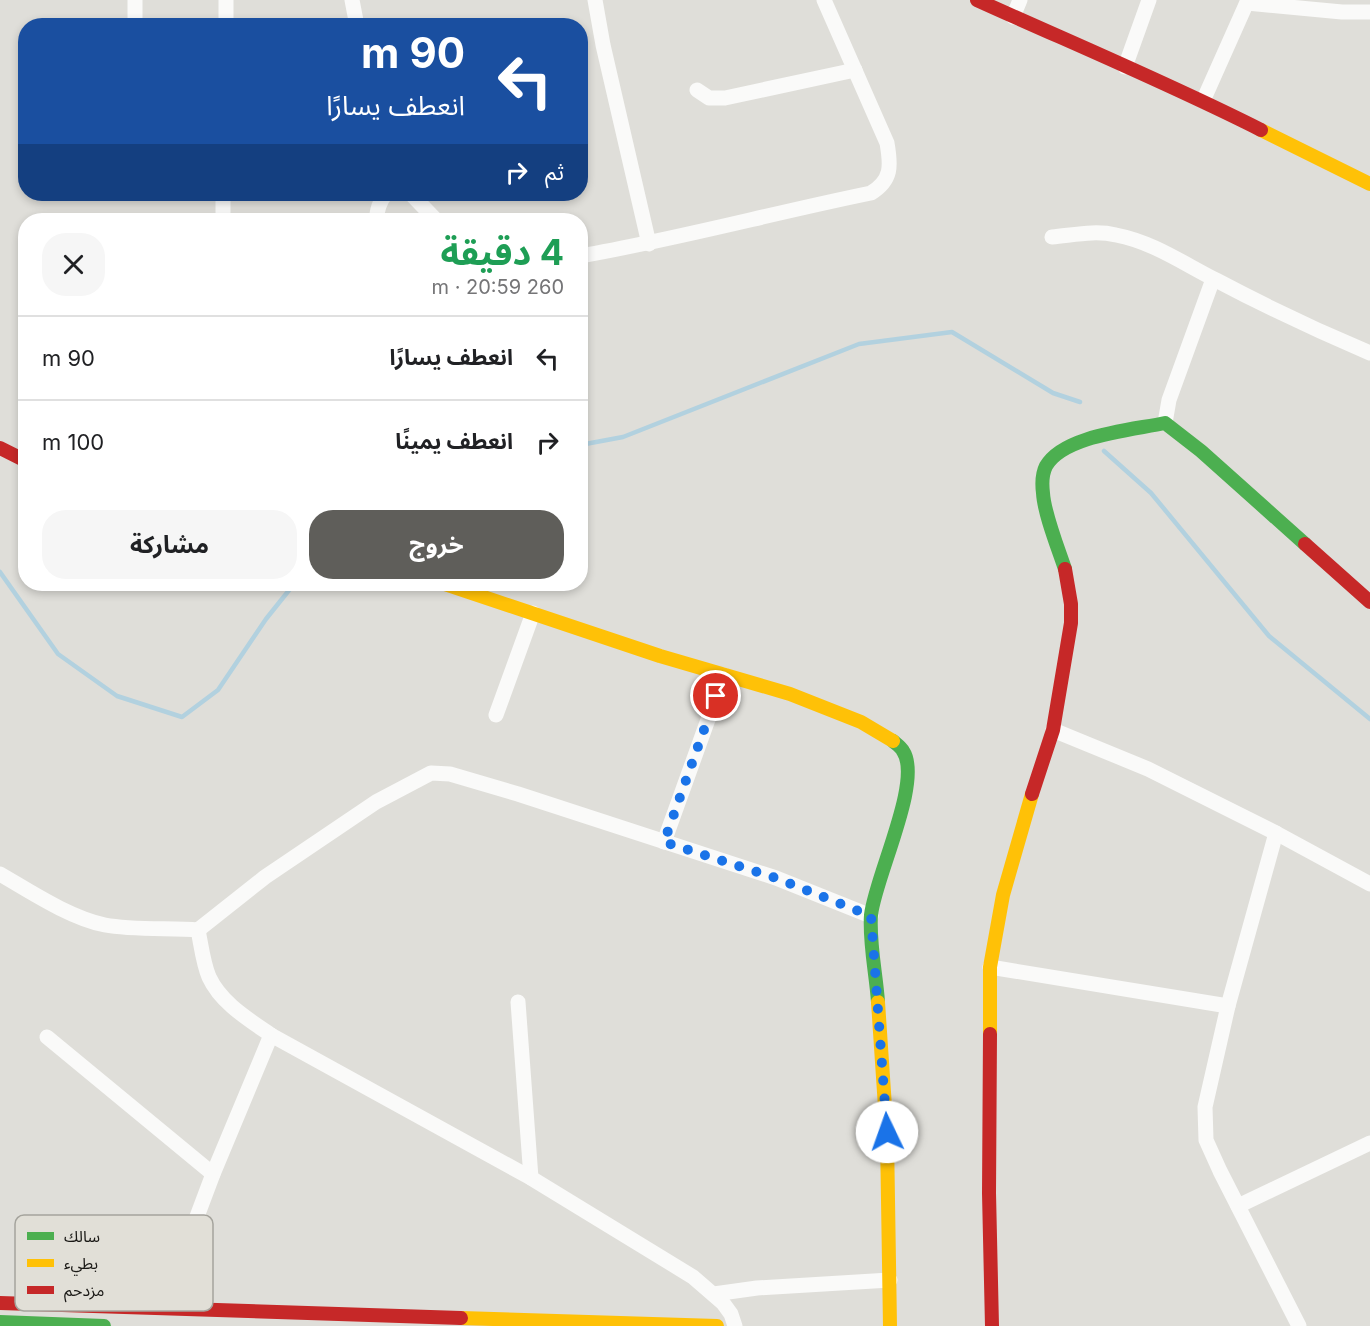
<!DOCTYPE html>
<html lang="ar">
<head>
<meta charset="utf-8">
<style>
	body { margin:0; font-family:Inter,"Noto Sans Arabic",sans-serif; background:#f6f6f6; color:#202124; direction:rtl; height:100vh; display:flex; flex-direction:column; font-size:22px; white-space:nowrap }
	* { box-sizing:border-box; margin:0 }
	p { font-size:20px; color:#757577 }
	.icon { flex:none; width:33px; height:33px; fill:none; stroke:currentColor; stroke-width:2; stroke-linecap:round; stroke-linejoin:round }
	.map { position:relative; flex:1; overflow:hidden; direction:ltr }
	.panel { position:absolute; left:18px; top:213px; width:570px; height:378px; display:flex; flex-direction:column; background:#fff; border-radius:24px; box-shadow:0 3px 9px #0003; direction:rtl }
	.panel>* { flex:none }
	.top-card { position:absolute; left:18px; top:18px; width:570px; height:183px; border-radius:24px; box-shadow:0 3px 9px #0003; direction:rtl; background:#1a4fa0; color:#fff; overflow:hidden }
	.pin { position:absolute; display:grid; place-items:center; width:51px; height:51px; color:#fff; margin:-26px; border:3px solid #fff; border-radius:50%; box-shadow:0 2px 6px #0007 }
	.me { position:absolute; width:66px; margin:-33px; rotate:357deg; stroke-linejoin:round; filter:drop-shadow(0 0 4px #0008) }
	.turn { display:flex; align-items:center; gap:21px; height:126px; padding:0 24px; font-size:27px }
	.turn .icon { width:78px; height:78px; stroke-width:2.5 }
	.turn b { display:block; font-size:42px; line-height:51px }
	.then { display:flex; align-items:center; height:57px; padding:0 24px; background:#0003; gap:12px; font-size:22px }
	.round { display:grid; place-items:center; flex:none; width:63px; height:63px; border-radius:24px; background:#f6f6f6 }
	.head { display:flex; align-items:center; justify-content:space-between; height:102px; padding:0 24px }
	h1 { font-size:36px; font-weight:700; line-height:45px; color:#1e9e55 }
	.action { display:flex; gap:12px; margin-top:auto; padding:12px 24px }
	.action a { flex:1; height:69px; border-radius:24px; background:#5f5e5a; color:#fff; font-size:24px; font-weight:700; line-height:69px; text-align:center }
	.action a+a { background:#f6f6f6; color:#202124 }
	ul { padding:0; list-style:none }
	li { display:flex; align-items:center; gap:18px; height:84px; padding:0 24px; border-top:2px solid #e0e0e0 }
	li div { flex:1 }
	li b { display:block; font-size:22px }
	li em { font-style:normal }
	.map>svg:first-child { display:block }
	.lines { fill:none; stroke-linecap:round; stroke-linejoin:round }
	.stream { stroke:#b2d1df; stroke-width:4.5 }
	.street { stroke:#fafaf9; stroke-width:15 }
	.fast { stroke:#4caf50; stroke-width:14 }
	.slow { stroke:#ffc107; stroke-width:14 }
	.jam { stroke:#c62828; stroke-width:14 }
	.route { stroke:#1a73e8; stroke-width:10; stroke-dasharray:0 18 }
	.key { fill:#e1dfd7; stroke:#a5a49d; stroke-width:1.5 }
	.key-label { font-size:16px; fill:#1a1916 }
</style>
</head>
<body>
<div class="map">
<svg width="1370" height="1326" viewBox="0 0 1370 1326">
	<rect width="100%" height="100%" fill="#dfded9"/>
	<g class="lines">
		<!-- stream -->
		<g class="stream">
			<polyline points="580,445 623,437 859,344 952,332 1053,393 1080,402"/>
			<polyline points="1104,451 1151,493 1269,636 1370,719"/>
			<polyline points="0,572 58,654 117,696 182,717 218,690 266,619 294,584"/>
		</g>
		<!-- street -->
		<g class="street">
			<polyline points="352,0 357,26"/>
			<polyline points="595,0 603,45 649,244"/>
			<polyline points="1247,3 1342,12 1370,12"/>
			<polyline points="1013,17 1020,0"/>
			<polyline points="135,26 135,0"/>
			<polyline points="226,26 226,0"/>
			<polyline points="1125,67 1149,0"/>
			<polyline points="697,90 709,98 725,98 855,70"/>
			<polyline points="1203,101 1248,0"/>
			<polyline points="411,194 436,220"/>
			<polyline points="223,220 223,194"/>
			<path d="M377,220C376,212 380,200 386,194"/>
			<path d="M1052,237C1074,235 1095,230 1116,235C1153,242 1184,264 1216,280C1267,307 1318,331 1370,353"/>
			<path d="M580,256C678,239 773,213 871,193C892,180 891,166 887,143L824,0"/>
			<polyline points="1165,423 1169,400 1213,279"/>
			<polyline points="496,715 533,613"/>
			<polyline points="1053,730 1148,769 1276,833 1370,884"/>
			<polyline points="1276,833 1228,1006 1205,1107 1206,1140 1220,1171 1299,1326"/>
			<polyline points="664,842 724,675"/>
			<path d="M0,874C31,892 70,918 105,925C131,930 170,928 198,930L265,877L376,802L431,773L450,774L518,794L776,878L871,916"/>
			<path d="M198,930C201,944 203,963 209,977C221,1003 248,1019 271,1035L531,1178L693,1277L723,1303L731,1314L735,1326"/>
			<polyline points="990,967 1228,1006"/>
			<polyline points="518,1002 531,1178"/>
			<polyline points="47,1037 213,1174"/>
			<polyline points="1238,1206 1370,1143"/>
			<polyline points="714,1294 757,1288 890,1280"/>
			<polyline points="163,1307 213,1174 271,1035"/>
		</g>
		<!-- fast -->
		<g class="fast">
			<path d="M1065,569C1058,548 1044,513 1043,493C1042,485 1042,474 1046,466C1064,435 1133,430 1165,423L1201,451L1305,544"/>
			<path d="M878,1002C876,973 869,943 871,915C875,877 923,781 903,751C901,747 896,744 893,741"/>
			<polyline points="0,1322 104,1326"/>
		</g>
		<!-- slow -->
		<g class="slow">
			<polyline points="1261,130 1370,184"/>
			<polyline points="445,584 660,656 790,694 861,722 893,741"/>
			<polyline points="878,1002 887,1137 890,1326"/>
			<polyline points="990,1034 990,967 1003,895 1032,794"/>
			<polyline points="461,1318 717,1326"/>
		</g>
		<!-- jam -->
		<g class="jam">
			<path d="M977,0C1072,43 1168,83 1261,130"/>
			<polyline points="0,448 26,461"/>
			<polyline points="1305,544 1370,602"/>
			<polyline points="1032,794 1053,730 1071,623 1071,604 1065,569"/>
			<polyline points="990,1034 989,1193 992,1326"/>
			<polyline points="0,1303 461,1318"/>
		</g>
	</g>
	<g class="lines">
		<!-- route -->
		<polyline class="route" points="716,696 664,842 776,878 871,916 887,1132"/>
	</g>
	<!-- legend -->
	<rect x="15" y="1215" width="198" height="96" rx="9" class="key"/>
	<rect x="27" y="1232" width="27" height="8" fill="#4caf50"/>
	<rect x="27" y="1259" width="27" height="8" fill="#ffc107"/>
	<rect x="27" y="1286" width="27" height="8" fill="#c62828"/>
	<g class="key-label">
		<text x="64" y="1242">سالك</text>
		<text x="64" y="1269">بطيء</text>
		<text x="64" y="1296">مزدحم</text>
	</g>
</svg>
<div class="pin" style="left:716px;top:696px;background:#d93025"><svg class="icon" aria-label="arrive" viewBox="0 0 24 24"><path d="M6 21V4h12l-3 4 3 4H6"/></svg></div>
<svg class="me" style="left:887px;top:1132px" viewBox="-20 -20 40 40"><circle r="19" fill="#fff"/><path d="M0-13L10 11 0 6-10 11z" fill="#1a73e8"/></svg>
<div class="top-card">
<div class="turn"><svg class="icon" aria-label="left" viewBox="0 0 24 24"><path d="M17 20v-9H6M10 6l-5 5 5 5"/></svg><div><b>90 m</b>انعطف يسارًا</div></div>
<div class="then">ثم<svg class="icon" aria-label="right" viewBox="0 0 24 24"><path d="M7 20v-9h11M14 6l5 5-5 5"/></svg></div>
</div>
<section class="panel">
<div class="head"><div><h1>4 دقيقة</h1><p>260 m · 20:59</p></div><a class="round"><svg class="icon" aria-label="close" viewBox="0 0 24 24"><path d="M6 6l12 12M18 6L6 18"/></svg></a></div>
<ul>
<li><svg class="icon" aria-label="left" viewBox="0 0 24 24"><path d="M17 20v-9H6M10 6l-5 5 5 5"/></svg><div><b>انعطف يسارًا</b></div><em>90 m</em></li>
<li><svg class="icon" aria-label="right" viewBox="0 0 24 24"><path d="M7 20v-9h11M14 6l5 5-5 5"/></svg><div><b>انعطف يمينًا</b></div><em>100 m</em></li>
</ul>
<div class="action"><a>خروج</a><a>مشاركة</a></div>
</section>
</div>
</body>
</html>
